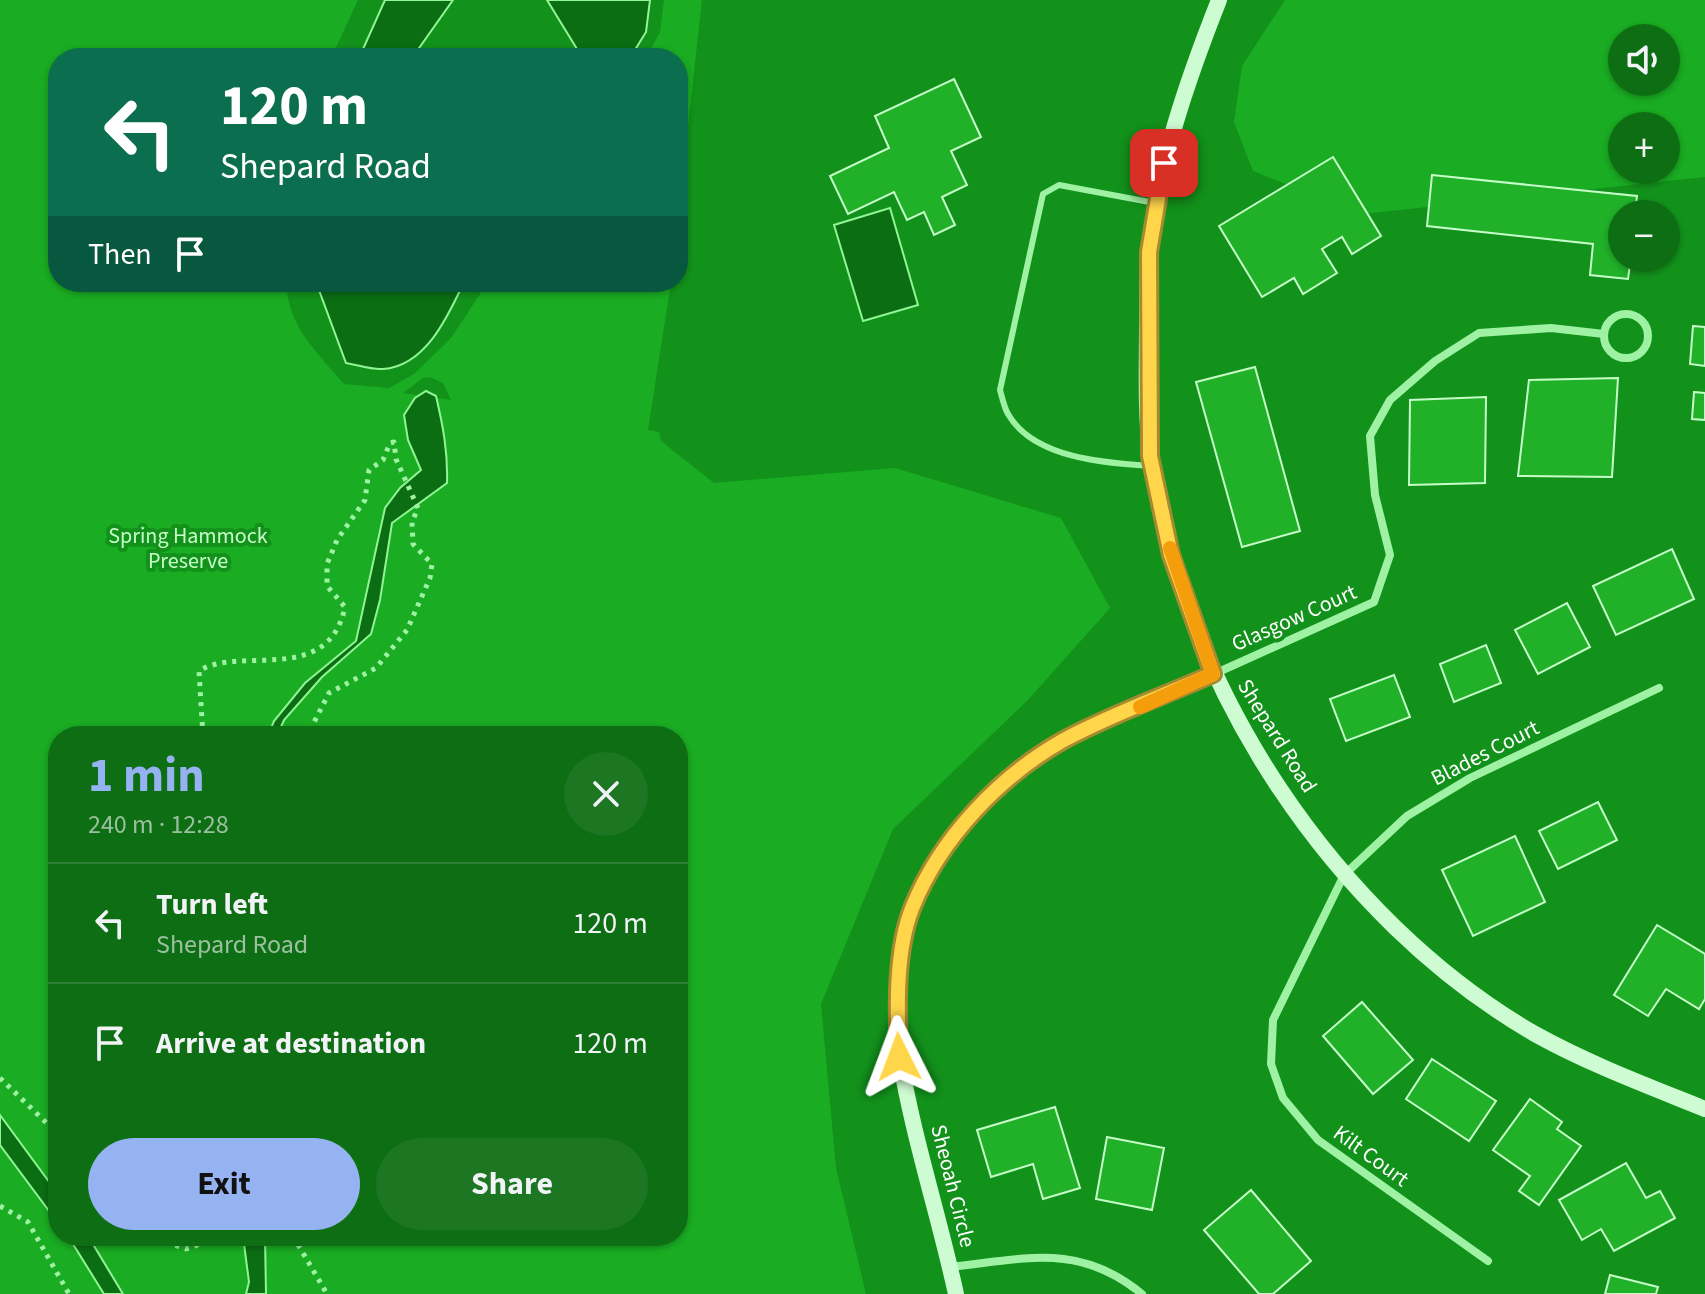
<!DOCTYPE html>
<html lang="en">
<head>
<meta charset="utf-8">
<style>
	body { margin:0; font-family:"Source Sans 3",sans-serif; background:#1c7622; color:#f1f3f6; height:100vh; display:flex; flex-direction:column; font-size:30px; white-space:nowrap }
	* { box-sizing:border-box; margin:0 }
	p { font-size:26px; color:#9bc0a0 }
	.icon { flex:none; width:44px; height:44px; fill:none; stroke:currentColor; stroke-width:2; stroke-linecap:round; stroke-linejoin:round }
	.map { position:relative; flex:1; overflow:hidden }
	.drawer { position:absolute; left:48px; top:726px; width:640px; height:520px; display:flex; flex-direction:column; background:#0e6e14; border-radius:32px; box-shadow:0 2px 6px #0004 }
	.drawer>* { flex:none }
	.top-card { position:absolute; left:48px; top:48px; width:640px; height:244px; border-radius:32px; box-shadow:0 2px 6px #0004; background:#0b6e4f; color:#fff; overflow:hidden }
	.tools { position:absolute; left:1608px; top:24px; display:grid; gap:16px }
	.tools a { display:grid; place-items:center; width:72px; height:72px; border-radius:50%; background:#0e6e14; box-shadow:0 2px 6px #0004; font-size:40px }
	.pin { position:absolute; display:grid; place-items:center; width:68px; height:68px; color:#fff; margin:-34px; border-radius:16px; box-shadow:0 4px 12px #0006 }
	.me { position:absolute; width:88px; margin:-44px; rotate:357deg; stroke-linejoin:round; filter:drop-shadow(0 0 6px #0008) }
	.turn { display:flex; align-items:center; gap:28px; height:168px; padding:0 40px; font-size:36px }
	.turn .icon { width:104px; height:104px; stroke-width:2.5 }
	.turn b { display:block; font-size:56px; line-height:68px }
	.then { display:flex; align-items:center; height:76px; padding:0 40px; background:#0003; gap:16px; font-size:30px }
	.round { display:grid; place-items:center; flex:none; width:84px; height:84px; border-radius:42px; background:#1c7622 }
	.headline { display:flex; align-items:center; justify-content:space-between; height:136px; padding:0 40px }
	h1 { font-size:48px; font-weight:700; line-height:60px; color:#95b2f1 }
	.button { display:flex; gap:16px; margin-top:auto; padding:16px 40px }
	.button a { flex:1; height:92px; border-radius:48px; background:#95b2f1; color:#111; font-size:32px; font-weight:700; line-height:92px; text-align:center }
	.button a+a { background:#1c7622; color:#f1f3f6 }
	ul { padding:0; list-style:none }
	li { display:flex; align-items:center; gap:24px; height:120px; padding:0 40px; border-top:2px solid #2e8134 }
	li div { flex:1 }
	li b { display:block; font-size:30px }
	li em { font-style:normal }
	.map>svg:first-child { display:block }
	.green { fill:#1aac22; fill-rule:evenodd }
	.water { fill:#0b6e13; stroke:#91f595; stroke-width:2 }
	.building { fill:#20b129; stroke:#c6fdc9; stroke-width:2 }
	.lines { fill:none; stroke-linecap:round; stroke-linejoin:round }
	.path { stroke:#9ff2a4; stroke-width:5; stroke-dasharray:4 6; stroke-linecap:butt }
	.lane { stroke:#9ff2a4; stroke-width:6 }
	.street { stroke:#9ff2a4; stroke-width:8 }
	.secondary { stroke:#cefcd2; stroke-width:16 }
	.route-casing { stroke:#a68a30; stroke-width:20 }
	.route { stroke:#ffd54a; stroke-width:14 }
	.slow { stroke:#f59e0b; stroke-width:14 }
	.labels { text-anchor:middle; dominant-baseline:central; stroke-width:8; stroke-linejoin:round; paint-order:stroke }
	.park-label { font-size:22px; fill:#c6fdc9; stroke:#12921b }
	.street-label { font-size:22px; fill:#fff; stroke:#12921b }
</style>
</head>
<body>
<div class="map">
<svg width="1705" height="1294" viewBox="0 0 1705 1294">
	<rect width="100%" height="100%" fill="#12921b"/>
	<!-- green -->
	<g class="green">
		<path d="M0,0H358L331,58H58V282H287C285,323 318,354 344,384L389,388L414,374L451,338L488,282H671L648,430L659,432L661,441L714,483L895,468L1061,518L1110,608L1027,701L893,829L821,1004L836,1168L866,1294H0ZM430,377L443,383L451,400L403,393L423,378ZM58,736H678V1236H58Z"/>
		<polygon points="664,0 702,0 678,216 678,58 646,58 660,32"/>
		<path d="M1285,0H1705V177L1363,214L1253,171L1234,122L1242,66ZM1622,38H1666V82H1622ZM1622,126H1666V170H1622Z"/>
	</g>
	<!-- water -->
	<g class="water">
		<polygon points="385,0 453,0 412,58 359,58"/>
		<polygon points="547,0 650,0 646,32 630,58 571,58 577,49"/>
		<polygon points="890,208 918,305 863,321 834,225"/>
		<path d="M316,282H464C448,316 426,366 383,369C371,370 358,365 346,363Z"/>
		<path d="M426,391L436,396C443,426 448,452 447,483L392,523L380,600L371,634L322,677L284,720L277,736H268L274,721L305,683L356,641L385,508L400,488L421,470L408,440L404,415L415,398Z"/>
		<polygon points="0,1115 58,1194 58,1223 0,1145"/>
		<polygon points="68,1236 88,1236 123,1294 104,1294"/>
		<polygon points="243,1236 265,1236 266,1294 246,1294 249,1282"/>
	</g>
	<!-- building -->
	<g class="building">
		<polygon points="954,79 981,137 951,151 967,185 942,197 955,225 934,235 924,212 907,220 894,192 848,214 830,176 889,148 875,116"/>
		<polygon points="1333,157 1381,236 1352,254 1342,237 1322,249 1337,273 1303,294 1294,278 1262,297 1219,226"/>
		<polygon points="1432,175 1637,196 1635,214 1622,214 1622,258 1631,258 1628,279 1590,275 1593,244 1427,226"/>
		<polygon points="1693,326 1705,327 1705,366 1690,364"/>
		<polygon points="1255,367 1300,531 1242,547 1196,382"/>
		<polygon points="1618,378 1612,477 1518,476 1529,380"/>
		<polygon points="1694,392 1705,393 1705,420 1692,419"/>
		<polygon points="1486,397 1485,483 1409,485 1410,400"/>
		<polygon points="1672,549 1694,599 1616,635 1593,586"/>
		<polygon points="1567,603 1590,647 1538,674 1515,630"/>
		<polygon points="1486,645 1501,683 1454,702 1440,664"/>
		<polygon points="1394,675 1410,717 1346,741 1330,699"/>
		<polygon points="1598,802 1617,840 1558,869 1539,831"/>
		<polygon points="1515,836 1545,902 1473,936 1442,870"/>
		<polygon points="1657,925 1705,954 1705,999 1699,1009 1666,989 1648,1016 1614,995"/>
		<polygon points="1362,1002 1413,1060 1373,1094 1323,1036"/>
		<polygon points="1432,1059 1496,1101 1469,1141 1406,1099"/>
		<polygon points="1530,1099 1562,1122 1557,1129 1581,1146 1539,1205 1519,1191 1530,1176 1493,1150"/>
		<polygon points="1055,1107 1080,1188 1043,1199 1033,1164 991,1177 977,1130"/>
		<polygon points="1107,1137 1164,1148 1152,1210 1096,1199"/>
		<polygon points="1626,1163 1646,1198 1660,1191 1675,1218 1614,1251 1601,1229 1582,1240 1559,1200"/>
		<polygon points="1251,1190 1311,1261 1273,1294 1259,1294 1204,1230"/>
		<polygon points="1610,1275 1658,1287 1656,1294 1605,1294"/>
	</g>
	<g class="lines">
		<!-- path -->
		<g class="path">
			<path d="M203,736L199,671C239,645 328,687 345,607L327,586V564L337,540L365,500L369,470L383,460L390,443L394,442L396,459L418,508L412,522L413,544L432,564L430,578L407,630L376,668L329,693L307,736"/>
			<polyline points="0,1078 58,1134"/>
			<polyline points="0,1206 28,1222 69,1294"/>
			<polyline points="147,1236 186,1249 223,1236"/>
			<polyline points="293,1236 327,1294"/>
		</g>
		<!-- lane -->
		<path class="lane" d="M1152,466C1107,463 1034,459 1008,414C1004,407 1002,397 1000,390L1043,194L1059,185L1155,203"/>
		<!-- street -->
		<g class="street">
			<circle cx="1626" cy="336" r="22"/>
			<polyline points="1214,674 1374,602 1390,555 1375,495 1370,436 1390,400 1435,361 1479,333 1551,328 1604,334"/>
			<polyline points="1488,1261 1318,1140 1283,1098 1271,1064 1273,1020 1344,875 1407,816 1470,778 1659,688"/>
			<path d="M950,1267C1025,1259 1079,1242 1142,1294"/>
		</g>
		<!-- secondary -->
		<g class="secondary">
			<path d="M1219,0C1187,81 1158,165 1149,251C1146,276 1148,302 1147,327C1147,369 1145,415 1151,457C1180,685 1336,919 1535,1034C1589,1064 1648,1086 1705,1109"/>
			<path d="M956,1294C939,1216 913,1137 900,1058C892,1012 897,953 912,908C929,856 984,795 1028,763C1082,723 1152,701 1213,674"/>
		</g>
	</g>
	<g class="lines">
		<!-- route casing -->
		<g class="route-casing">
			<path id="route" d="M899,1057C897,1011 895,949 913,906C941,838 999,777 1062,741C1109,715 1164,696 1213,674L1171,555L1150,456L1149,252L1164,163"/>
		</g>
		<!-- route -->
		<use href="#route" class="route"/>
		<!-- slow -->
		<polyline class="slow" points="1140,707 1213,674 1170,548"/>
	</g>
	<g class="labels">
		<!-- park labels -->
		<g class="park-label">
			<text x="188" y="536">Spring Hammock<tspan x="188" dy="25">Preserve</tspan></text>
		</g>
		<!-- street labels -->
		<g class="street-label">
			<text transform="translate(1294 618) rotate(-24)">Glasgow Court</text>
			<text transform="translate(1277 736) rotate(58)">Shepard Road</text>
			<text transform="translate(1485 753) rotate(-27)">Blades Court</text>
			<text transform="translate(1371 1156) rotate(36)">Kilt Court</text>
			<text transform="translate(953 1186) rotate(76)">Sheoah Circle</text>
		</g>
	</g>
</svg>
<div class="tools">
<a><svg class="icon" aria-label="sound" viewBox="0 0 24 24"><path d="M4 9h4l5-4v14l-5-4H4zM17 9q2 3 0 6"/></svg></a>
<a>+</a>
<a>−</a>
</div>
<div class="pin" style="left:1164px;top:163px;background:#d93025"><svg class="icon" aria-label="arrive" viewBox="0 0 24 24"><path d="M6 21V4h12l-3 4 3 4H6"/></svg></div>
<svg class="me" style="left:899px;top:1057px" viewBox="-20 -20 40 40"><path d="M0-17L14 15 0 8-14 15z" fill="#ffd54a" stroke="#fff" stroke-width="4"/></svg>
<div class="top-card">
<div class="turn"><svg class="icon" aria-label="left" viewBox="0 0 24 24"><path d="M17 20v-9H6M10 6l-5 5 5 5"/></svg><div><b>120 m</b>Shepard Road</div></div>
<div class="then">Then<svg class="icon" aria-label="arrive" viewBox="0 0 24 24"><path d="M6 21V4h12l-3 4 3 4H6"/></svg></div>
</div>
<section class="drawer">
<div class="headline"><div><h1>1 min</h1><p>240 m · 12:28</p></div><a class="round"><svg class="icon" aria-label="close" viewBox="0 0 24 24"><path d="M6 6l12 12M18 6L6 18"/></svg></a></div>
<ul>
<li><svg class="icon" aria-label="left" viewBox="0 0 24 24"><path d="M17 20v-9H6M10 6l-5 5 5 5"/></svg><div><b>Turn left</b><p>Shepard Road</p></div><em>120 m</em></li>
<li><svg class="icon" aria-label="arrive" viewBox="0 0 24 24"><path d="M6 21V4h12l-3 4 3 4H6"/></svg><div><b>Arrive at destination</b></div><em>120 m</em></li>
</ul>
<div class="button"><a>Exit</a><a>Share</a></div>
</section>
</div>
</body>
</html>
